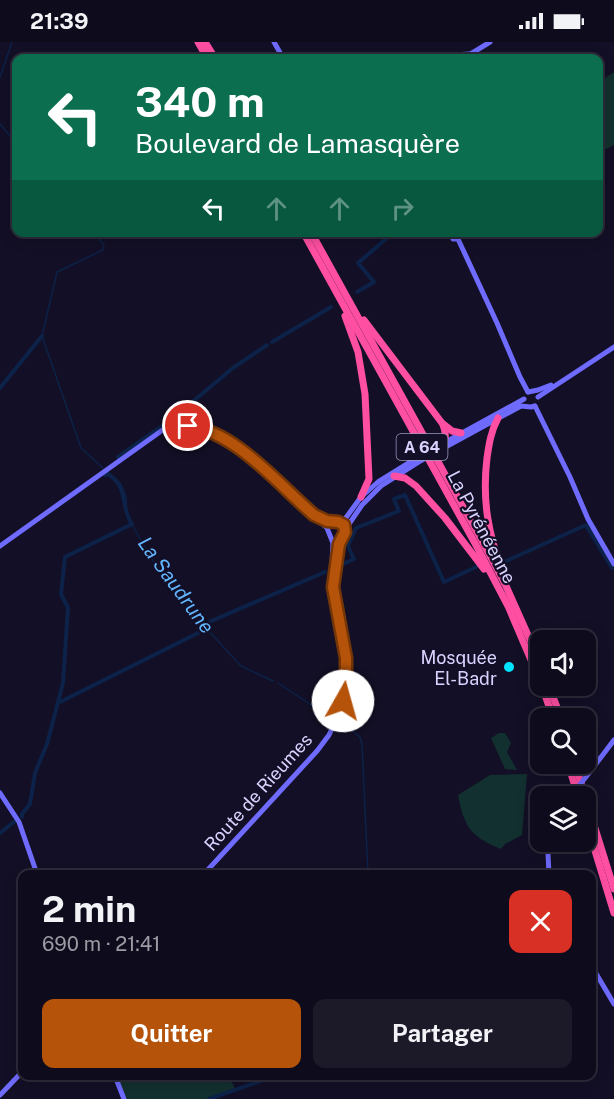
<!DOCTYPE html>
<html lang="fr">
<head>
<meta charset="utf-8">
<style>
	body { margin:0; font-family:"Public Sans",sans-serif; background:#1c1929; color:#f1f3f6; height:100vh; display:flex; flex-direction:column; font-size:22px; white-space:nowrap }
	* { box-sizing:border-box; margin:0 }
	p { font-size:20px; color:#9b9ba3 }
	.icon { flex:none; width:33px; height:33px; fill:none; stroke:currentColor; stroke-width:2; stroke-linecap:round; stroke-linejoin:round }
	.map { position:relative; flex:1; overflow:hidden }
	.panel { position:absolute; left:18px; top:828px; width:578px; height:210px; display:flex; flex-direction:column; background:#0e0b1c; border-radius:12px; box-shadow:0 3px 15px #0003,0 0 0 2px #2e2b3b }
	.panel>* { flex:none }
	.guide { position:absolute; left:12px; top:12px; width:591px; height:183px; border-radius:12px; box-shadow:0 3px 15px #0003,0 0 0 2px #2e2b3b; background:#0b6e4f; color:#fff; overflow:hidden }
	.fabs { position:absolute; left:530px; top:588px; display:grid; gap:12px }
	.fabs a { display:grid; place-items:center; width:66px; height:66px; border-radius:12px; background:#0e0b1c; box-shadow:0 3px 15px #0003,0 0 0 2px #2e2b3b; font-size:30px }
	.pin { position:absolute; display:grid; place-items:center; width:51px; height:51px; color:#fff; margin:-26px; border:3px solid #fff; border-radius:50%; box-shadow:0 2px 6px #0007 }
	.me { position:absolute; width:66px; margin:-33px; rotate:7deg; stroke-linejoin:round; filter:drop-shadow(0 0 4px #0008) }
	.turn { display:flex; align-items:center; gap:21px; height:126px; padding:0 24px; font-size:27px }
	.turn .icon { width:78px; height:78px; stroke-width:2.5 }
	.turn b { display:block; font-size:42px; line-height:51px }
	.lanes { display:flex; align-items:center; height:57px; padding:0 24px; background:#0003; justify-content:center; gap:30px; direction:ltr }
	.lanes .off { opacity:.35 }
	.round { display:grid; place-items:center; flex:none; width:63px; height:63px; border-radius:12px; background:#1c1929 }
	.overview { display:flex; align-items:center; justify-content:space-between; height:102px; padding:0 24px }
	h1 { font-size:36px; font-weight:700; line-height:45px }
	.action { display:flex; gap:12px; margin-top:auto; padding:12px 24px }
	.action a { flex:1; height:69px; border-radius:12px; background:#b45309; color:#fff; font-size:24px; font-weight:700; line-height:69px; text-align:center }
	.action a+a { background:#1c1929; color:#f1f3f6 }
	.status { display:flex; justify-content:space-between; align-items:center; height:42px; padding:0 30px; background:#0e0b1c; direction:ltr }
	.status svg { height:16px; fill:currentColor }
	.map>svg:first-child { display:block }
	.green { fill:#12302f }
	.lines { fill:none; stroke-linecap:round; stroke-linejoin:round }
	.stream { stroke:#0c2248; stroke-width:1.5 }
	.canal { stroke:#0c2248; stroke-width:4 }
	.secondary { stroke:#6f6bff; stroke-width:5 }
	.highway { stroke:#ff4fa3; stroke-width:7 }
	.secondary-bridge { stroke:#6f6bff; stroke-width:5 }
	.route-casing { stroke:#753606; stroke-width:15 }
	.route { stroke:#b45309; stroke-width:10 }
	.poi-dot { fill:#00e5ff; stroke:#130f26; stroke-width:2 }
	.labels { text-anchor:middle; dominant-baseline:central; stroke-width:4.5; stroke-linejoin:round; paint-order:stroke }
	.shield { fill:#130f26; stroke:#9e99be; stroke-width:1.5 }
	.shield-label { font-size:16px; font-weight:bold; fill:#d9d4ff }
	.street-label { font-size:18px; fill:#d9d4ff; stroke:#130f26 }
	.poi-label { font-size:18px; fill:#d9d4ff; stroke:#130f26; text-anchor:end }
	.water-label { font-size:20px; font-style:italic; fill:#62b6ff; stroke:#130f26 }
</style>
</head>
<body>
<div class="status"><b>21:39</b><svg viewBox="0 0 49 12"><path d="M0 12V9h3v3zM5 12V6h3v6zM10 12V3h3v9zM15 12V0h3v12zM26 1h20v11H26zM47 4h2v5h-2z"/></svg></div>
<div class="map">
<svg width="614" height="1057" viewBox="0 0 614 1057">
	<rect width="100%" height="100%" fill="#130f26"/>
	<!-- green -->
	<g class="green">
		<polygon points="614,30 614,103 599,111 599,40"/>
		<polygon points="499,691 505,691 511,701 507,710 517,728 505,727 491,696"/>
		<path d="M527,732L522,793L505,802L501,807C471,795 464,785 458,753L490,733Z"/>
		<polygon points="117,1034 229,1034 235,1047 212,1057 127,1057"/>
	</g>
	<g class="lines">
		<!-- stream -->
		<g class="stream">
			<polyline points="0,35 12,0"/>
			<polyline points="0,82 16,101"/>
			<polyline points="93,190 104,203 103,208 57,230 42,294 81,406 103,426"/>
			<polyline points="107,429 121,442 126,455 127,474 150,514 207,587 241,624 273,639"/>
			<polyline points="278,641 332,677"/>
			<polyline points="345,683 360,695 362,703 368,832"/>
		</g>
		<!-- canal -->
		<g class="canal">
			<polyline points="357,250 374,240 358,221 394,190"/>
			<polyline points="272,300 331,265"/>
			<polyline points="0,346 42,294"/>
			<polyline points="179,371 233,326 267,303"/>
			<polyline points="118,415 175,375"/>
			<polyline points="506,519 586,483 612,526"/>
			<polyline points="341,523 354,517 348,504 356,486 399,469 394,457 405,453 444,540 476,525"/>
			<polyline points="208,586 209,580 325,530"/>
			<polyline points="60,660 206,587"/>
			<path d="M22,775V772L30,762L35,731L47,702L63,641L68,566L61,552L65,515L132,482C120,465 129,445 108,432L105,433"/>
			<polyline points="0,791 15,779"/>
			<polyline points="591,839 595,836"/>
			<polyline points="209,1057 275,1034"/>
		</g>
		<!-- secondary -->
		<g class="secondary">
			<polyline points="274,0 283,16"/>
			<polyline points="449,16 454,13 469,12"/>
			<polyline points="464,16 490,0"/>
			<polyline points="450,190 453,197 458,197"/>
			<polyline points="458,197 497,281 520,335 528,350"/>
			<polyline points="528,350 538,348 551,343"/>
			<polyline points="538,355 614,305"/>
			<polyline points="535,364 570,435 588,477 614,522"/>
			<polyline points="442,402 524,357"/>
			<polyline points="440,408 521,364 531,365 535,364"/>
			<polyline points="321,476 334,480 345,477 361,455 378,440 420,414"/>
			<path d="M0,504L164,387C186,380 208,386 228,398L327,486L333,501L331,541L346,610L347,629L346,642L340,670L329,693L317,709L204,832"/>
			<polyline points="333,545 339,502 349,482 362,463 381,444 422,418"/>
			<polyline points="589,731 614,698"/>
			<polyline points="0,751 19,780 37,832"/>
			<polyline points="549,832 548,812 551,800"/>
			<polyline points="591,923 614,962"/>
			<polyline points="115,1034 124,1057"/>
			<polyline points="0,1053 22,1030"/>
		</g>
		<!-- highway -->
		<g class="highway">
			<polyline points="198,0 207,16"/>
			<polyline points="205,0 215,16"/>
			<polyline points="303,190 477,505 508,564 540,639"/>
			<polyline points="311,190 483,501 506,544 540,620"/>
			<polyline points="345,274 358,310 365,352 369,437 361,455"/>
			<polyline points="364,278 442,381 452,389 461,391"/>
			<path d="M498,376C491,389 489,402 487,416C482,458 488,492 503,530"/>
			<path d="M439,408C446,400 447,393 443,383"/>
			<polyline points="394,434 405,436 416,444 445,476 484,527"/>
			<polyline points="542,644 553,676"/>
			<polyline points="549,644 561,676"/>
			<polyline points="568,722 578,754"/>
			<polyline points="575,722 614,847"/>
			<polyline points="585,776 614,871"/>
		</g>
		<!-- secondary-bridge -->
		<g class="secondary-bridge">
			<polyline points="420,414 437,405"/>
			<polyline points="422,418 439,408"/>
			<polyline points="571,754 589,731"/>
		</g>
	</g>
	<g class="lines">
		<!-- route casing -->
		<g class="route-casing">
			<path id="route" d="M188,384C235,389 279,443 314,473L327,479L338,480L344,483L345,490L339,502L333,545L346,616V642L343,659"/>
		</g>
		<!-- route -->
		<use href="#route" class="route"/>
	</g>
	<!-- markers -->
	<circle class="poi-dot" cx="509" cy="625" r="6"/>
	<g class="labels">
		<!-- shield labels -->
		<rect class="shield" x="396.5" y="392" width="51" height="26" rx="4.5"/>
		<g class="shield-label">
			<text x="422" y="405">A 64</text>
		</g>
		<!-- street labels -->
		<g class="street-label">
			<text transform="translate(482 485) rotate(62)">La Pyrénéenne</text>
			<text transform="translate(258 750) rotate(-48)">Route de Rieumes</text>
		</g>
		<!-- poi labels -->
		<g class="poi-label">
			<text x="497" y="615">Mosquée<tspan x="497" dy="21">El-Badr</tspan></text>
		</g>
		<!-- water labels -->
		<g class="water-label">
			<text transform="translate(176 543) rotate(54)">La Saudrune</text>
		</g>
	</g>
</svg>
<div class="fabs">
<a><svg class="icon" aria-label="sound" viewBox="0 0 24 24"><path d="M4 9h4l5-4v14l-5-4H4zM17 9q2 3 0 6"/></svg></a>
<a><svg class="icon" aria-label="search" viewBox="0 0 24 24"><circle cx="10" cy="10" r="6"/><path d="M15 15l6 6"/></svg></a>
<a><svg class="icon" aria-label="layers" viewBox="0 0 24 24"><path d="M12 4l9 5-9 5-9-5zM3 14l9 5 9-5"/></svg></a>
</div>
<div class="pin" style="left:188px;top:384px;background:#d93025"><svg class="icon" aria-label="arrive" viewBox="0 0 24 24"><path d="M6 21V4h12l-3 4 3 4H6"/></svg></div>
<svg class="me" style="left:343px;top:659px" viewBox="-20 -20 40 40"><circle r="19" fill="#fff"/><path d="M0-13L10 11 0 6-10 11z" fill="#b45309"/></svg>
<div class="guide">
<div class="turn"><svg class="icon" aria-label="left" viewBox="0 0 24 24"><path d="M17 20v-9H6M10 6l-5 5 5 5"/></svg><div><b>340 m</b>Boulevard de Lamasquère</div></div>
<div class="lanes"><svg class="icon" aria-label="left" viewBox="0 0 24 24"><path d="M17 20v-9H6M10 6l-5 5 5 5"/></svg><svg class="icon off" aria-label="ahead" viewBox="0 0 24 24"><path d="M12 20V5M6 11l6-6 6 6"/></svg><svg class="icon off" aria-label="ahead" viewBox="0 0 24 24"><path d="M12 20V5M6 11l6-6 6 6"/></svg><svg class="icon off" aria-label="right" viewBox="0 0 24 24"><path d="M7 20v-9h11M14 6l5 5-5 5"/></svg></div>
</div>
<section class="panel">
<div class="overview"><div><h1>2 min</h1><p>690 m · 21:41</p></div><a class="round" style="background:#d93025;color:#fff"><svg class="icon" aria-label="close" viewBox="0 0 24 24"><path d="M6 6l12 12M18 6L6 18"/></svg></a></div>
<div class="action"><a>Quitter</a><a>Partager</a></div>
</section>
</div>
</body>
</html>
